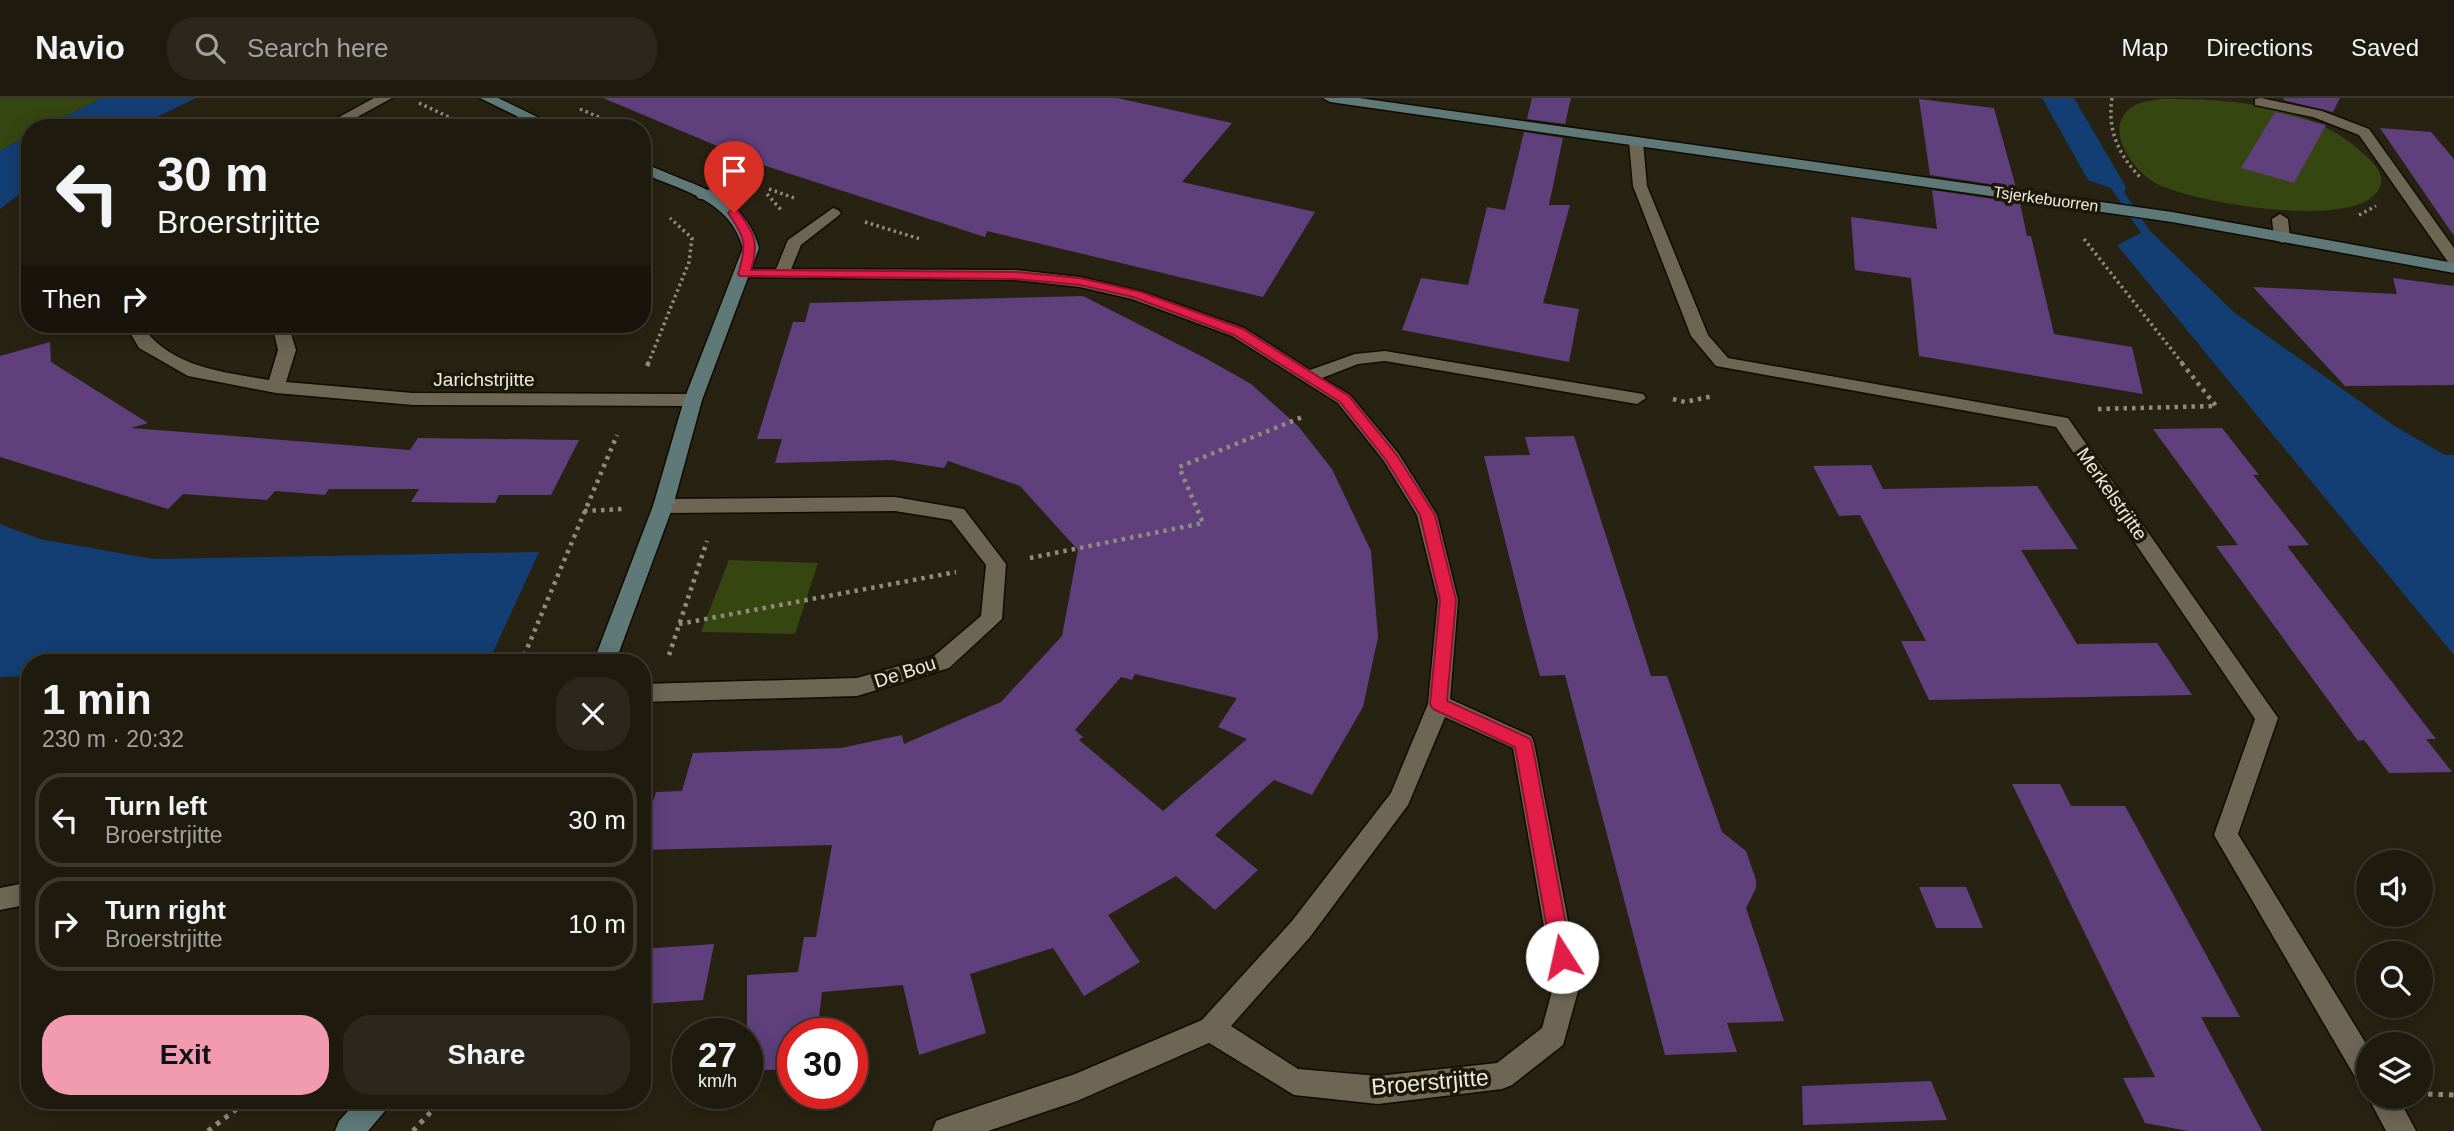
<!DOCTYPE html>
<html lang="en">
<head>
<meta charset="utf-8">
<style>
	body { margin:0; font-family:Helvetica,sans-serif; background:#2b271c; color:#f1f3f6; height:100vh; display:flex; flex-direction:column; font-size:26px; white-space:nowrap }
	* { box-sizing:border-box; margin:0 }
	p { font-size:23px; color:#a1a19e }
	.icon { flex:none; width:38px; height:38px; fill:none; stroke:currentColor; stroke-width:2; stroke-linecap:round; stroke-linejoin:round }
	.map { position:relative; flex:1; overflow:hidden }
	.panel { position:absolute; left:21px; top:556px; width:630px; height:455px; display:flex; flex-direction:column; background:#1e1a0e; border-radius:28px; box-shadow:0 4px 18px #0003,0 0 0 2px #3c382e }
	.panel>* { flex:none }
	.guide { position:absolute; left:21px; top:21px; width:630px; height:214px; border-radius:28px; box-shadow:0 4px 18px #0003,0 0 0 2px #3c382e; background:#1e1a0e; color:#f1f3f6; overflow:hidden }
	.controls { position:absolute; left:2356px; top:752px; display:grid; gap:14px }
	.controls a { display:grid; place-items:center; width:77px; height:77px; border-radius:50%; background:#1e1a0e; box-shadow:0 4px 18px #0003,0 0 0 2px #3c382e; font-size:35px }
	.speed { position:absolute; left:672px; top:920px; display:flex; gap:14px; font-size:35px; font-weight:700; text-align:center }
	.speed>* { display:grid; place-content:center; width:91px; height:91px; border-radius:50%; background:#1e1a0e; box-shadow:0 4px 18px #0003,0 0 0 2px #3c382e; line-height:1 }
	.speed small { font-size:18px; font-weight:400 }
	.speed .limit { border:10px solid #d22; background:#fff; color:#111 }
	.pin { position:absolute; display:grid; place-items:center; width:60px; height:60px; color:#fff; margin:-72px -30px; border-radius:50% 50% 50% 0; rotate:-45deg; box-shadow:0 0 7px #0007 }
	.pin .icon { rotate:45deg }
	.me { position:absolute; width:77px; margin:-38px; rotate:350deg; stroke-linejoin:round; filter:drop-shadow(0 0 5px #0008) }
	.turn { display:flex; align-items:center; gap:24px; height:147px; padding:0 21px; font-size:32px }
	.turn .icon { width:91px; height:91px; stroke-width:2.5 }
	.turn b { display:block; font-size:49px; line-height:60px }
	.then { display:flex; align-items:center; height:66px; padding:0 21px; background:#0003; gap:14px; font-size:26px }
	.round { display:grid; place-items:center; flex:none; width:74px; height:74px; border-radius:28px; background:#2b271c }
	.summary { display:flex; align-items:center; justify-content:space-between; height:119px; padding:0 21px }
	h1 { font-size:42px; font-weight:700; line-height:52px }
	.cta { display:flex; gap:14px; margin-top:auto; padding:14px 21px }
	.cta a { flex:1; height:80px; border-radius:28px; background:#f29aaf; color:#111; font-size:28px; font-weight:700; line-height:80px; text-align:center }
	.cta a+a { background:#2b271c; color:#f1f3f6 }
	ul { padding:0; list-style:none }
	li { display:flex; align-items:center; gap:21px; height:94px; margin:0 14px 10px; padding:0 7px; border:4px solid #3c382e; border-radius:28px }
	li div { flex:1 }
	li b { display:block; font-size:26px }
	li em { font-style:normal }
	header { display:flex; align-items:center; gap:42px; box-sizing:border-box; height:98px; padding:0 35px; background:#1e1a0e; border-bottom:2px solid #3c382e }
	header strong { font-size:33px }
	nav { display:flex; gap:38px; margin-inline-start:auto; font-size:24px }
	.search { width:490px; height:63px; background:#2b271c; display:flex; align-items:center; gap:18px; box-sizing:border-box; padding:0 24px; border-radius:28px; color:#a1a19e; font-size:26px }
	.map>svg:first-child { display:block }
	.green { fill:#364611 }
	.water { fill:#133e73 }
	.building { fill:#5f407d; fill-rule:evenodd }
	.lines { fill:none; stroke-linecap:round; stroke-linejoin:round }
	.lane-casing { stroke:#110b01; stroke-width:3 }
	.street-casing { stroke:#110b01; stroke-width:3 }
	.secondary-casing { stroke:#110b01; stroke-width:3 }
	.path-far2 { stroke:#908b7e; stroke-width:3.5; stroke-dasharray:2.5 3.5; stroke-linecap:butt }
	.path-far1 { stroke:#908b7e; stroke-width:4.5; stroke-dasharray:3.5 5; stroke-linecap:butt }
	.path { stroke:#908b7e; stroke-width:5; stroke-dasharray:4.5 6; stroke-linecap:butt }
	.lane { fill:#6d6655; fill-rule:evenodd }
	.street { fill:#6d6655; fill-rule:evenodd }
	.secondary { fill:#5f7878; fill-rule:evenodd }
	.route { fill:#e11d48; stroke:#92132f; stroke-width:2 }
	.labels { text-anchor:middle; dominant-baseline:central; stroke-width:7; stroke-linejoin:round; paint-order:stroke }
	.far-street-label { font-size:16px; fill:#eeeae0; stroke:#1e1809 }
	.street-label { font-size:19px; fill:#eeeae0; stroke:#1e1809 }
	.near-street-label { font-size:23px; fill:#eeeae0; stroke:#1e1809 }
</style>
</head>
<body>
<header>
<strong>Navio</strong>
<div class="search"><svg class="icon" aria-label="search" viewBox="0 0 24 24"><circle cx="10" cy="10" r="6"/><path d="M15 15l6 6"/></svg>Search here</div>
<nav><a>Map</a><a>Directions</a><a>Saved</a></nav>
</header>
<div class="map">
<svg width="2454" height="1033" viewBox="0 0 2454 1033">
	<rect width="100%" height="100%" fill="#282212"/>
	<!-- green -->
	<g class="green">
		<polygon points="0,0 102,0 42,30 30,30 30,36 0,53"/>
		<path d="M2161,1C2231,0 2312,7 2365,57C2374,65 2385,76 2380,89C2361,135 2192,104 2157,86C2136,75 2105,36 2127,13C2135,4 2149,3 2161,1Z"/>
		<polygon points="729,462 818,465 795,536 701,534"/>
	</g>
	<!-- water -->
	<g class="water">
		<polygon points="102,0 196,0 135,30 42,30"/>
		<polygon points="2042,0 2074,0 2126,89 2124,94 2150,133 2235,215 2396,329 2445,357 2454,357 2454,557 2117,147 2141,135 2111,90 2088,82"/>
		<polygon points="30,36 30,88 0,111 0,53"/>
		<polygon points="0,426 40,441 153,461 539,454 488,565 30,565 30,578 0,579"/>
	</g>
	<!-- building -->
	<g class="building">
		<polygon points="603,0 1117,0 1232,25 1182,84 1315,114 1263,199 987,133 985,139 760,66"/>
		<polygon points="1532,0 1571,0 1565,26 1527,21"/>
		<polygon points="2284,0 2340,0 2333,14 2283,2"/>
		<polygon points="1919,1 1994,10 2016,90 1930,77"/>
		<polygon points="2275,14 2326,27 2294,85 2241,70"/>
		<polygon points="2380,30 2431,34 2454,61 2454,138"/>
		<polygon points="1524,34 1563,40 1549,107 1570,107 1543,205 1579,211 1569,264 1402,232 1421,180 1468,187 1487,109 1505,112"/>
		<polygon points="1932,92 2020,105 2027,138 2031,138 2054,236 2132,249 2143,296 1919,258 1911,180 1855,172 1851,119 1937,131"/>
		<polygon points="2393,180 2454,188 2454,287 2345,288 2253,189 2397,196"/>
		<path d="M1083,198L1207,261L1251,286L1298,328L1332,371L1371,453L1378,539L1363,609L1312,697L1274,682L1215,737L1258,772L1215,812L1176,778L1108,817L1140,864L1084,898L1053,850L970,876L986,935L919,957L903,887L822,894L817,936H793V971L747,973V877L798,874L804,839H816L832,747L642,752V739L656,694L682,693L693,655L841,650L902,637L904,646L1001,604L1062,538L1078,452L1020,388L948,363L944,370L892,362L775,365L782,341H757L793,224H805L810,205ZM1135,576L1237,600L1218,629L1247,641L1163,713L1079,642L1083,639L1075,632L1121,579L1132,582Z"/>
		<polygon points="50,244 51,264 148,325 131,330 410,352 418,340 579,342 551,397 499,397 495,405 411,404 419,391 329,391 325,397 275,393 267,402 183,396 168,411 0,359 0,258"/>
		<polygon points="2222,330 2259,377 2253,377 2309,447 2287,448 2436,641 2426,641 2452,674 2389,675 2364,642 2358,643 2216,448 2238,447 2153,331"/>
		<polygon points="1574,338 1651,578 1667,578 1722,734 1746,753 1756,782 1756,790 1746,810 1784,923 1727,925 1737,954 1665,957 1565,577 1540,578 1528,534 1484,358 1530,357 1525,339"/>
		<polygon points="1871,367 1883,391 2037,388 2078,451 2021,452 2077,546 2157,545 2192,597 1929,602 1901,543 1926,543 1860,417 1839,418 1813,368"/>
		<polygon points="2012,686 2060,686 2071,708 2125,708 2240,919 2201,919 2262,1033 2188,1033 2145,1025 2123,980 2155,979"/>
		<polygon points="1919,789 1966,789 1983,830 1936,830"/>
		<polygon points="714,846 703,902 642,906 642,851"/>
		<polygon points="1931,983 1947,1022 1803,1027 1802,988"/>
	</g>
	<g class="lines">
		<!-- lane casing -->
		<g class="lane-casing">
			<g id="lane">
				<polygon points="2261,0 2322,13 2369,31 2454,150 2454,166 2448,164 2359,37 2313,19 2255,7 2255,1"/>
				<polygon points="740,75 745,76 747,79 745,82 709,101 699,101 696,98"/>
				<polygon points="833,110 838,112 841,115 838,118 801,147 788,179 776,179 774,176 788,142"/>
				<polygon points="2280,116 2288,121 2290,140 2282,145 2274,140 2272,121"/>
			</g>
		</g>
		<!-- street casing -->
		<g class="street-casing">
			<g id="street">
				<polygon points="374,0 392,0 337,30 319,30"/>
				<polygon points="1636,40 1643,44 1647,88 1708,237 1728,260 2068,320 2278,620 2238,736 2368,949 2368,988 2358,984 2214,737 2255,621 2056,329 1716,268 1691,238 1633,88 1629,44"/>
				<path d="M744,171L1016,172L1080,179L1143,194L1244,230L1310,272L1355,256L1385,253L1643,296L1646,300L1637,306L1385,263L1358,266L1322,280L1350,297L1398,355L1437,417L1458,502L1450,601L1531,638L1534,645L1580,886L1563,947L1512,987L1502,991L1378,1006L1294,997L1209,945L1077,1003L988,1033H932L936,1023L946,1019L1075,976L1202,922L1292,823L1391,695L1428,606L1438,502L1417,417L1384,363L1338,305L1232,238L1132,201L1080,189L1016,182L738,179L736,176ZM1445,619L1513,650L1554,886L1542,930L1497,965L1378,978L1298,971L1231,928L1310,839L1408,707Z"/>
				<path d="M125,226H141C168,269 223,274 269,282L278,252L272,226H288L296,252L286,284L413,295L693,296L702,302L693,308L413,307L276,295L188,278L139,250Z"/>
				<polygon points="895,399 964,411 1006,466 1002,521 949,570 857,598 642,604 642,586 857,580 934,558 981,518 986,467 951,422 895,413 663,415 656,413 653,408 656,403 663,401"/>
				<polygon points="30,784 30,806 0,812 0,790"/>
				<polygon points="2368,999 2398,999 2416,1033 2386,1033"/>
			</g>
		</g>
		<!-- secondary casing -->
		<g class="secondary-casing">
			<g id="secondary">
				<polygon points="480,0 498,0 560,30 541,30"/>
				<polygon points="1323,0 1359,0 2172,114 2454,165 2454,175 2172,124 1330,4"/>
				<path d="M642,66C655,69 667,75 679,80C716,94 748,109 759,150L702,302L673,408L615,565H593L653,408L684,302L743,150C730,102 683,93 642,75Z"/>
				<polygon points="357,1003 389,1003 385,1013 368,1033 335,1033 339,1023"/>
			</g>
		</g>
		<!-- path-far2 -->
		<g class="path-far2">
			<path d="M2112,0C2107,33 2119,58 2142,81"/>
			<polyline points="419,5 468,28"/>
			<polyline points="580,11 624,30"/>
			<polyline points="769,91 797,101"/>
			<polyline points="767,96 782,113"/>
			<polyline points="2359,117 2376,108"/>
			<polyline points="865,124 920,141"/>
			<polyline points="2084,141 2183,266"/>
			<polyline points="648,266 689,164 692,140 670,120"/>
		</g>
		<!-- path-far1 -->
		<g class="path-far1">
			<polyline points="647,268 649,264"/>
			<polyline points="1673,301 1685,304 1713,298"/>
			<polyline points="2098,311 2216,308 2181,264"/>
			<polyline points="584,413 623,411"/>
			<polyline points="1030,460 1203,425 1179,369 1305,318"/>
			<polyline points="679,526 956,474"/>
			<polyline points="669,557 707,443"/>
			<polyline points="521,565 617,337"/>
		</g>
		<!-- path -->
		<g class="path">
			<polyline points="2428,996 2454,997"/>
			<polyline points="208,1033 247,1003"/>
			<polyline points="413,1033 441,1003"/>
		</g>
		<!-- lane -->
		<use href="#lane" class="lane"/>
		<!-- street -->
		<use href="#street" class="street"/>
		<!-- secondary -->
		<use href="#secondary" class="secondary"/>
	</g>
	<!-- route -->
	<path class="route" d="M730,113H738C755,136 759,144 751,172L1016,174L1080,180L1141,194L1243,231L1349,298L1396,356L1435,417L1456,502L1447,603L1529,640L1532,645L1572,859L1569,865L1562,868L1555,865L1552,859L1515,649L1433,611L1430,606L1440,502L1420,417L1386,362L1340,304L1234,237L1133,199L1080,187L1016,181L740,178L738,176C747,147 746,140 728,115Z"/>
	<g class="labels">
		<!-- far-street labels -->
		<g class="far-street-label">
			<text transform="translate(2046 101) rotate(8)">Tsjerkebuorren</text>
		</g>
		<!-- street labels -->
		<g class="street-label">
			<text x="484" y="281">Jarichstrjitte</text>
			<text transform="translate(2112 396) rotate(55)">Merkelstrjitte</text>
			<text transform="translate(905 574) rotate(-18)">De Bou</text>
		</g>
		<!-- near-street labels -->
		<g class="near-street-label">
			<text transform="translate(1430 984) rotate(-5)">Broerstrjitte</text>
		</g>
	</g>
</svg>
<div class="controls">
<a><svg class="icon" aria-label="sound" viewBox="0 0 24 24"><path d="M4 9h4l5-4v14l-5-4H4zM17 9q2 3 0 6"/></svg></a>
<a><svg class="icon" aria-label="search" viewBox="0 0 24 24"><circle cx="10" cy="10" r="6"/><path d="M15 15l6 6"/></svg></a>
<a><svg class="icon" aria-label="layers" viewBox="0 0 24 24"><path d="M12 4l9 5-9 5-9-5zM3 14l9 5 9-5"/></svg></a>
</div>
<div class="speed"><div>27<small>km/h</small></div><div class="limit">30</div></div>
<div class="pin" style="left:734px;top:115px;background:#d93025"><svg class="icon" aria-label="arrive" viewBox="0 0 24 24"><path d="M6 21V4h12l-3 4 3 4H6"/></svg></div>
<svg class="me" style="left:1562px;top:859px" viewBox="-20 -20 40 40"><circle r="19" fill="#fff"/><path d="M0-13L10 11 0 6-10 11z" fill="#e11d48"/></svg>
<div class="guide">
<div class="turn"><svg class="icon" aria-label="left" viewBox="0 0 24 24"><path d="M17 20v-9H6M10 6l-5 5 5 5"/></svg><div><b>30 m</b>Broerstrjitte</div></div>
<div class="then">Then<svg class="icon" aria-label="right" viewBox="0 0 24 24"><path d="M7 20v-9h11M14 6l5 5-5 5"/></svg></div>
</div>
<section class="panel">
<div class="summary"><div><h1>1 min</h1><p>230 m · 20:32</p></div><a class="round"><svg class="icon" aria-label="close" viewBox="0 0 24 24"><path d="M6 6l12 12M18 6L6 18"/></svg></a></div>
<ul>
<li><svg class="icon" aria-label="left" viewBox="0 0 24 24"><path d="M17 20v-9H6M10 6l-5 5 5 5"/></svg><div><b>Turn left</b><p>Broerstrjitte</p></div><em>30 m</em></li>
<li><svg class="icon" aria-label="right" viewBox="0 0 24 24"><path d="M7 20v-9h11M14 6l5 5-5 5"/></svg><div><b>Turn right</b><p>Broerstrjitte</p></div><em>10 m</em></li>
</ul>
<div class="cta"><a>Exit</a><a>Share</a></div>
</section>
</div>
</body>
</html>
